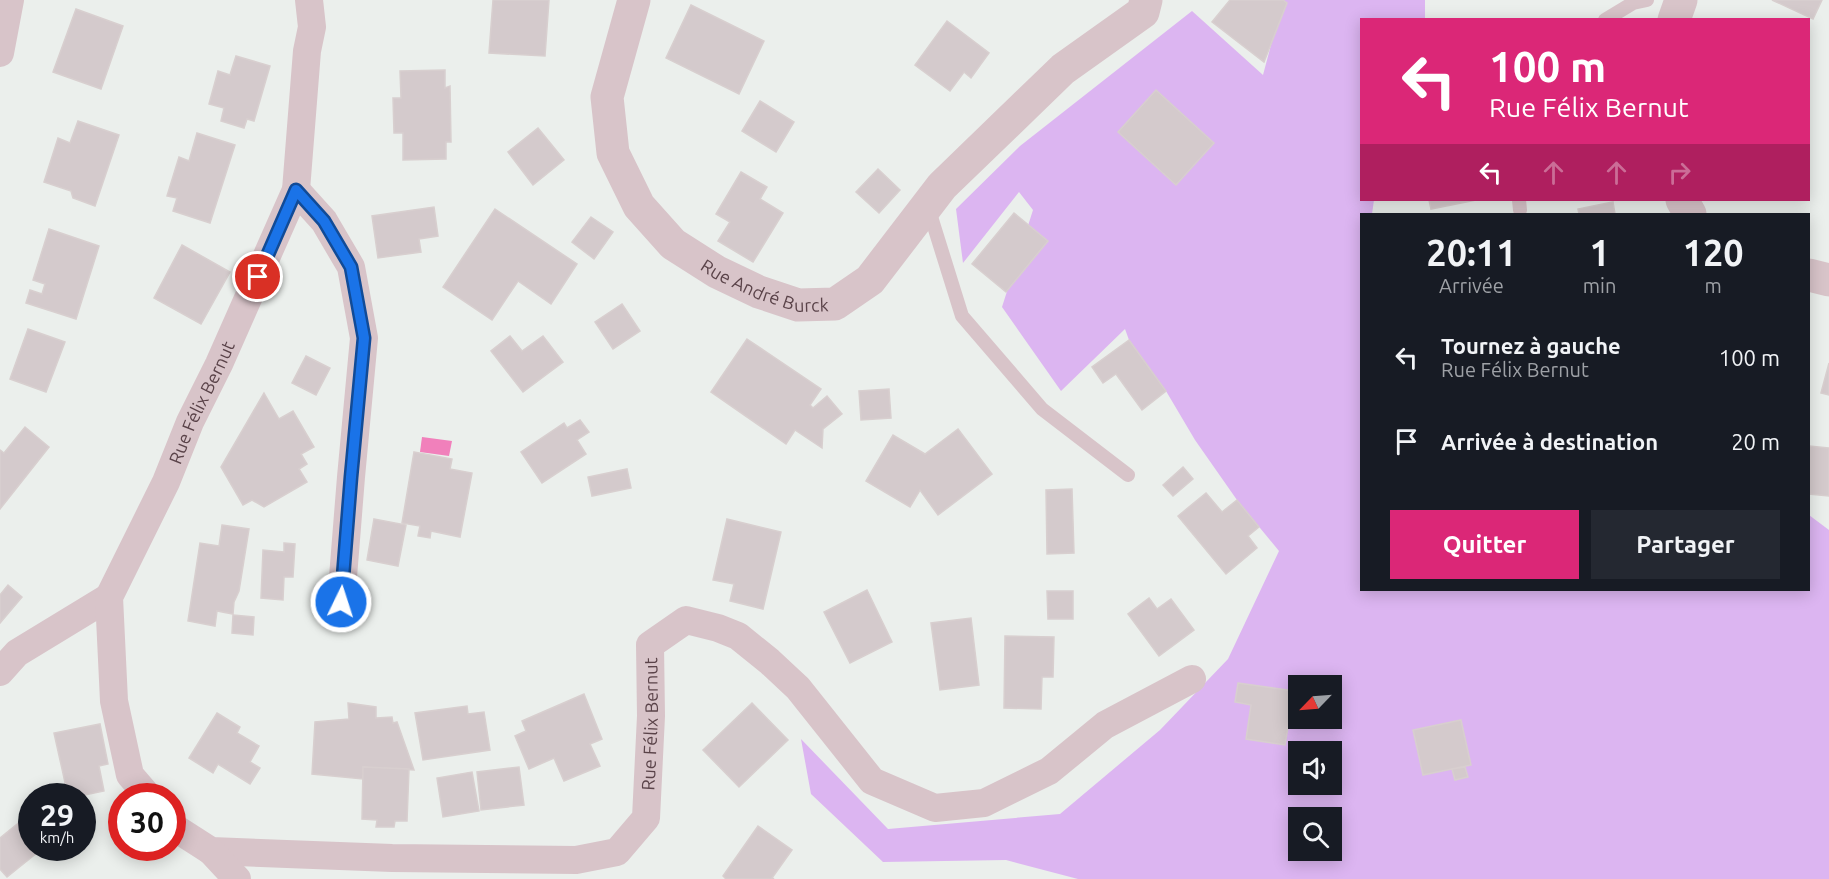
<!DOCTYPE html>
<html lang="fr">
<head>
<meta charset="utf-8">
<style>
	body { margin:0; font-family:Ubuntu,sans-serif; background:#242831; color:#f1f3f6; height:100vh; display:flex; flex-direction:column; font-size:22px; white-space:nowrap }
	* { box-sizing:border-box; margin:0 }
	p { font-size:20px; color:#9ea1a6 }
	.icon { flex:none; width:33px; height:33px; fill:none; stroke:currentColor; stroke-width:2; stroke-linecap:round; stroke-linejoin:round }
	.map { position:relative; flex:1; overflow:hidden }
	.panel { position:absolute; left:1360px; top:213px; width:450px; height:378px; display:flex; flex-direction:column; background:#171b24; border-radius:0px; box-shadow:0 3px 15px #0003 }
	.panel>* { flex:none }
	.guide { position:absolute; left:1360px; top:18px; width:450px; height:183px; border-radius:0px; box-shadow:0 3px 15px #0003; background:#db2777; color:#fff; overflow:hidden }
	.needle { width:39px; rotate:245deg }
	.controls { position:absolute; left:1288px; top:675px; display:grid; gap:12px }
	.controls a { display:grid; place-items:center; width:54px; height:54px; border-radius:0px; background:#171b24; box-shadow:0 3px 15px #0003; font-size:30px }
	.speed { position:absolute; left:18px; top:783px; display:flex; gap:12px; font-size:30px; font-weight:700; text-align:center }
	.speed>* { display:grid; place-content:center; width:78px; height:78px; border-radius:50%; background:#171b24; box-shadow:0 3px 15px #0003; line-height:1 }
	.speed small { font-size:15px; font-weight:400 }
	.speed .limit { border:9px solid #d22; background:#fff; color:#111 }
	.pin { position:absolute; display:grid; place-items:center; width:51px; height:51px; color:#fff; margin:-26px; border:3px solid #fff; border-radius:50%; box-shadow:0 2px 6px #0007 }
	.me { position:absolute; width:66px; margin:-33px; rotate:4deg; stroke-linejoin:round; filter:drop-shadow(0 0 4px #0008) }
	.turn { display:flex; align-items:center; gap:21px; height:126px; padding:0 30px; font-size:27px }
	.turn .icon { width:78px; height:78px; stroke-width:2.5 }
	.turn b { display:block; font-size:42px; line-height:51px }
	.lanes { display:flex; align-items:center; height:57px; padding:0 30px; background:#0003; justify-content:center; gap:30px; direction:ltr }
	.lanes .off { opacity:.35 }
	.eta { display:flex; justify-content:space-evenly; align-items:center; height:102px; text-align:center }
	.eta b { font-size:36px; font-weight:600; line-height:42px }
	.button { display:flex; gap:12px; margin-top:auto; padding:12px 30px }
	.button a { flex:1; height:69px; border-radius:0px; background:#db2777; color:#fff; font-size:24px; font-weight:600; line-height:69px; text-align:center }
	.button a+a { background:#242831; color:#f1f3f6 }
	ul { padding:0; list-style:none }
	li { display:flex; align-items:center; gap:18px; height:84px; padding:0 30px }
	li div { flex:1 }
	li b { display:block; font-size:22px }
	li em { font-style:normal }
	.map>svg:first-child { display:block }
	.green { fill:#dcb5f1; fill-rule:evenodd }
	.water { fill:#f180bb }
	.building { fill:#d4cacc; stroke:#d8cfcf; stroke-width:1.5 }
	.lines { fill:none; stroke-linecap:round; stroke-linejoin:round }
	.service { stroke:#d8c4c9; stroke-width:14 }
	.minor { stroke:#d8c4c9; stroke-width:28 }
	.tertiary { stroke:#d8c4c9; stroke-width:33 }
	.route-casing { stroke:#114b97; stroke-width:15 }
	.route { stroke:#1a73e8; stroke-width:10 }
	.labels { text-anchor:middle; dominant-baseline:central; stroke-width:5; stroke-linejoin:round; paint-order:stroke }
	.street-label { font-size:18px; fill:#5a4349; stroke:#fff }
</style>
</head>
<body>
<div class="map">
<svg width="1829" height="879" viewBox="0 0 1829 879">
	<rect width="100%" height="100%" fill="#ebefec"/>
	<!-- green -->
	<path class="green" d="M1283,0H1425V19L1362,20V200H1374L1372,214H1362V590H1809V515L1829,530V879H1078L1006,860L883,862L811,794L801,739L888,829L1060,814L1160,730L1228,659L1279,551L1237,500L1195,440L1166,391L1129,340L1125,329L1061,391L1002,307L1033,210L1019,192L963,263L956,209L1020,146L1192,11L1263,75ZM1299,686H1332V718H1299ZM1299,752H1332V784H1299ZM1299,818H1332V850H1299Z"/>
	<!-- water -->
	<polygon class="water" points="422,437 452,441 449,456 420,452"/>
	<!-- building -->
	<g class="building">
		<polygon points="493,0 549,0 545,56 489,53"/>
		<polygon points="1230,0 1283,0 1287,3 1264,62 1212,22"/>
		<polygon points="1772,0 1822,0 1813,19"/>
		<polygon points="691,5 764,41 739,94 666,58"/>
		<polygon points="76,9 123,26 101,89 53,72"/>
		<polygon points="947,21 989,53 971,78 964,72 950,91 915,65"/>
		<polygon points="236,56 270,66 254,121 247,119 244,128 221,121 224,108 209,104 218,71 230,75"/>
		<polygon points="445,70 445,88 450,86 451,142 446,142 446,159 403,160 403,133 394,133 393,98 401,98 400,71"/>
		<polygon points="1156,90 1214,143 1176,185 1118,132"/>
		<polygon points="760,101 794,122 776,152 742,131"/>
		<polygon points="78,121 119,135 95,206 73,198 71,191 44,182 58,138 70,143"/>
		<polygon points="538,128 564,160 533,185 508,152"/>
		<polygon points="197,133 235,145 210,223 173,211 177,198 167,196 179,157 189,161"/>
		<polygon points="878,169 900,190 879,213 856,192"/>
		<polygon points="741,172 767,187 760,199 783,213 753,262 718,241 730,222 716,214"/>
		<polygon points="1429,200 1476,200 1431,209"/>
		<polygon points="1613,202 1615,214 1579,214 1578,209"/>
		<polygon points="434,207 438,236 419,239 421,252 378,258 372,216"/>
		<polygon points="495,209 577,264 551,304 518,281 492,320 443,287"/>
		<polygon points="1014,213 1048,241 1006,292 972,264"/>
		<polygon points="591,217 613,232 594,259 572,242"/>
		<polygon points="49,229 99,246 76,319 26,303 30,290 42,294 45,284 33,280"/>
		<polygon points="182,245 230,272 201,324 154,298"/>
		<polygon points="622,304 640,331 613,349 595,322"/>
		<polygon points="28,329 65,342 46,392 10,379"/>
		<polygon points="510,336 522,351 543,336 563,362 523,392 491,351"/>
		<polygon points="747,339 821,389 810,405 813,408 827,396 842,414 823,429 822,448 795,430 786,444 711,392"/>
		<polygon points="1129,340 1166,391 1142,410 1116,374 1103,383 1092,367"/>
		<polygon points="306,356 330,368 316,395 292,383"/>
		<polygon points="1829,363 1829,395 1821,393"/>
		<polygon points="889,389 891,418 861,420 859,391"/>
		<polygon points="264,393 279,419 293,411 314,447 301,454 307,464 299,469 307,482 264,507 252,500 243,505 221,467"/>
		<polygon points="580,420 589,432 577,440 586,454 542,483 521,452 564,423 567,428"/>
		<polygon points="25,427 49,447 0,509 0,450 4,453"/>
		<polygon points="958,429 992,474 938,515 920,490 910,507 866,481 893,435 925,454"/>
		<polygon points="1809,446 1829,448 1829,496 1809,494"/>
		<polygon points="414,452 452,459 450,469 472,473 460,537 431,531 430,538 418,536 420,526 402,523"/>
		<polygon points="1183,467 1193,479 1173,496 1163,485"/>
		<polygon points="627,469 631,488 592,496 588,477"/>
		<polygon points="1072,489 1074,553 1047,554 1046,490"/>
		<polygon points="1206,493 1222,512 1237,500 1259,527 1248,536 1257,548 1226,574 1178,516"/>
		<polygon points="374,519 406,525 398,566 367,560"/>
		<polygon points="727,519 781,532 763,609 730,601 734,584 713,580"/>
		<polygon points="222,525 249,529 239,591 234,602 233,614 217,611 215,626 188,621 200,543 219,546"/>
		<polygon points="284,543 295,544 293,577 284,577 283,600 261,598 263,550 284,552"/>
		<polygon points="8,585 22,597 0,623 0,595"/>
		<polygon points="867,590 892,642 850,663 824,612"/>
		<polygon points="1047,591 1073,591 1073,619 1048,619"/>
		<polygon points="1149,598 1157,609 1171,599 1194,630 1159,656 1128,614"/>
		<polygon points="233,615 254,617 253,635 232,633"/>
		<polygon points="971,618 979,685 940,690 931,623"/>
		<polygon points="1005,636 1054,637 1053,677 1042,677 1041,709 1004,708"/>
		<polygon points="1238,683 1294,691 1285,745 1246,739 1251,705 1235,702"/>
		<polygon points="584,694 602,739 590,744 600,766 564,781 554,758 529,769 515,736 526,731 522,721"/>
		<polygon points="348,703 376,707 376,718 392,717 393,723 397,722 414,770 363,767 363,779 312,774 315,722 349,719"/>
		<polygon points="752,703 788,740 739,787 703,750"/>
		<polygon points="467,706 468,714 484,712 490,750 423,760 415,713"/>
		<polygon points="217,713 240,727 237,733 259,746 250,762 260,768 250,784 218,764 213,773 189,758"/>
		<polygon points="1461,720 1471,765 1423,775 1413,730"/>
		<polygon points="100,724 108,764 99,766 104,791 80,796 68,796 54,733"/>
		<polygon points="363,767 409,769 407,821 395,821 394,827 376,827 377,820 362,819"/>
		<polygon points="519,767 524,805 481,810 477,772"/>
		<polygon points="1465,767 1468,777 1455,780 1452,769"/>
		<polygon points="472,772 479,811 443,817 437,778"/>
		<polygon points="32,812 32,848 43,848 7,877 0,869 0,838"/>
		<polygon points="758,826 792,850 772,878 774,879 726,879 723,876"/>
	</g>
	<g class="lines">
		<!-- service -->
		<g class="service">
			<polyline points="1605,20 1633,3 1647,0"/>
			<polyline points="1519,200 1520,210"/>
			<polyline points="928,207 962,316 1042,409 1128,475"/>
		</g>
		<!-- minor -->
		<g class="minor">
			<polyline points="0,53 10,0"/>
			<polyline points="296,190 324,221 351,267 364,338 351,477 341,602"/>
			<polyline points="0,672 17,653 109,597"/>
			<path id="s1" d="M148,796L130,775L114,701L109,597L166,482L190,422L219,364L296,190L307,51L312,27L309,0"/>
			<path id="s2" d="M172,826L211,851L392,858L576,860L617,852L646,818L651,716L650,645L686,620L718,628L738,636L769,661L798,688L872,781L935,808L984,803L1049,771L1105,725L1192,679"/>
			<polyline points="211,851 237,879"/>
		</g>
		<!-- tertiary -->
		<g class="tertiary">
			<path id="s3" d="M634,0L607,97L613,153L639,206L673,244L717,272L759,292L798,305L835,304L870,280L942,186L1063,69L1143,12L1146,0"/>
			<polyline points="1674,20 1681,0"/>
			<polyline points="1682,200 1690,214"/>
			<polyline points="1809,275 1829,280"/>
		</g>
	</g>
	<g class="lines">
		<!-- route casing -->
		<g class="route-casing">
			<polyline id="route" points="258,277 296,190 324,221 351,267 364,338 351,477 341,602"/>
		</g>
		<!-- route -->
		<use href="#route" class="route"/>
	</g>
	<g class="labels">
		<!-- street labels -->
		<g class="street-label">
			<text stroke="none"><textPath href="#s3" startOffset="370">Rue André Burck</textPath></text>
			<text stroke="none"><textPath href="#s1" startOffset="423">Rue Félix Bernut</textPath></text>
			<text stroke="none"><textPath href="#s2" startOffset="592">Rue Félix Bernut</textPath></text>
		</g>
	</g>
</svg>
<div class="controls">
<a><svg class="needle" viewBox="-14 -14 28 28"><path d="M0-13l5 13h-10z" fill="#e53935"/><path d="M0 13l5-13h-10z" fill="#9ea1a6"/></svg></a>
<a><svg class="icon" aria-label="sound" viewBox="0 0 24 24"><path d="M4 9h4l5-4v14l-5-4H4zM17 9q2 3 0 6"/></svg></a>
<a><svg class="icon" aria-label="search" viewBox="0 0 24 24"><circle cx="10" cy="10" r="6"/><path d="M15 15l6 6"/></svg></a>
</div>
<div class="speed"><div>29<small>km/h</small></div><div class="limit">30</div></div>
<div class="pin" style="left:258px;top:277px;background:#d93025"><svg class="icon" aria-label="arrive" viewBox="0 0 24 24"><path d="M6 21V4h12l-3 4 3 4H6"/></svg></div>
<svg class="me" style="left:341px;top:602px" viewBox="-20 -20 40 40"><circle r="17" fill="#1a73e8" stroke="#fff" stroke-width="3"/><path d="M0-11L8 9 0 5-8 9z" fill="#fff"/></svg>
<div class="guide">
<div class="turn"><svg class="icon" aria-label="left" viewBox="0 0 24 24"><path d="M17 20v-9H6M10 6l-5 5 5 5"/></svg><div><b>100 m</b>Rue Félix Bernut</div></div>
<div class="lanes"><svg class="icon" aria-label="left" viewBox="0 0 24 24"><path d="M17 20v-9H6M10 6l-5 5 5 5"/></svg><svg class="icon off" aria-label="ahead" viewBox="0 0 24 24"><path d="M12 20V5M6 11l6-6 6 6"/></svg><svg class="icon off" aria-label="ahead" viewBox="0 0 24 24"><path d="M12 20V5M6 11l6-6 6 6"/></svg><svg class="icon off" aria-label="right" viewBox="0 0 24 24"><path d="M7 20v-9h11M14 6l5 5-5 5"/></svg></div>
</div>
<section class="panel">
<div class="eta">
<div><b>20:11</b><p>Arrivée</p></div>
<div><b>1</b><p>min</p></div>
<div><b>120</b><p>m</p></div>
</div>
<ul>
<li><svg class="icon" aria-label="left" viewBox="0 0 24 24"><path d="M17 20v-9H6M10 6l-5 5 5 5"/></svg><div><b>Tournez à gauche</b><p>Rue Félix Bernut</p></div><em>100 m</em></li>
<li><svg class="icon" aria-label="arrive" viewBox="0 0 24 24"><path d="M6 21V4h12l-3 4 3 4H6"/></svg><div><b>Arrivée à destination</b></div><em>20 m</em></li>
</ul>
<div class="button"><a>Quitter</a><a>Partager</a></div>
</section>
</div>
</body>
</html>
